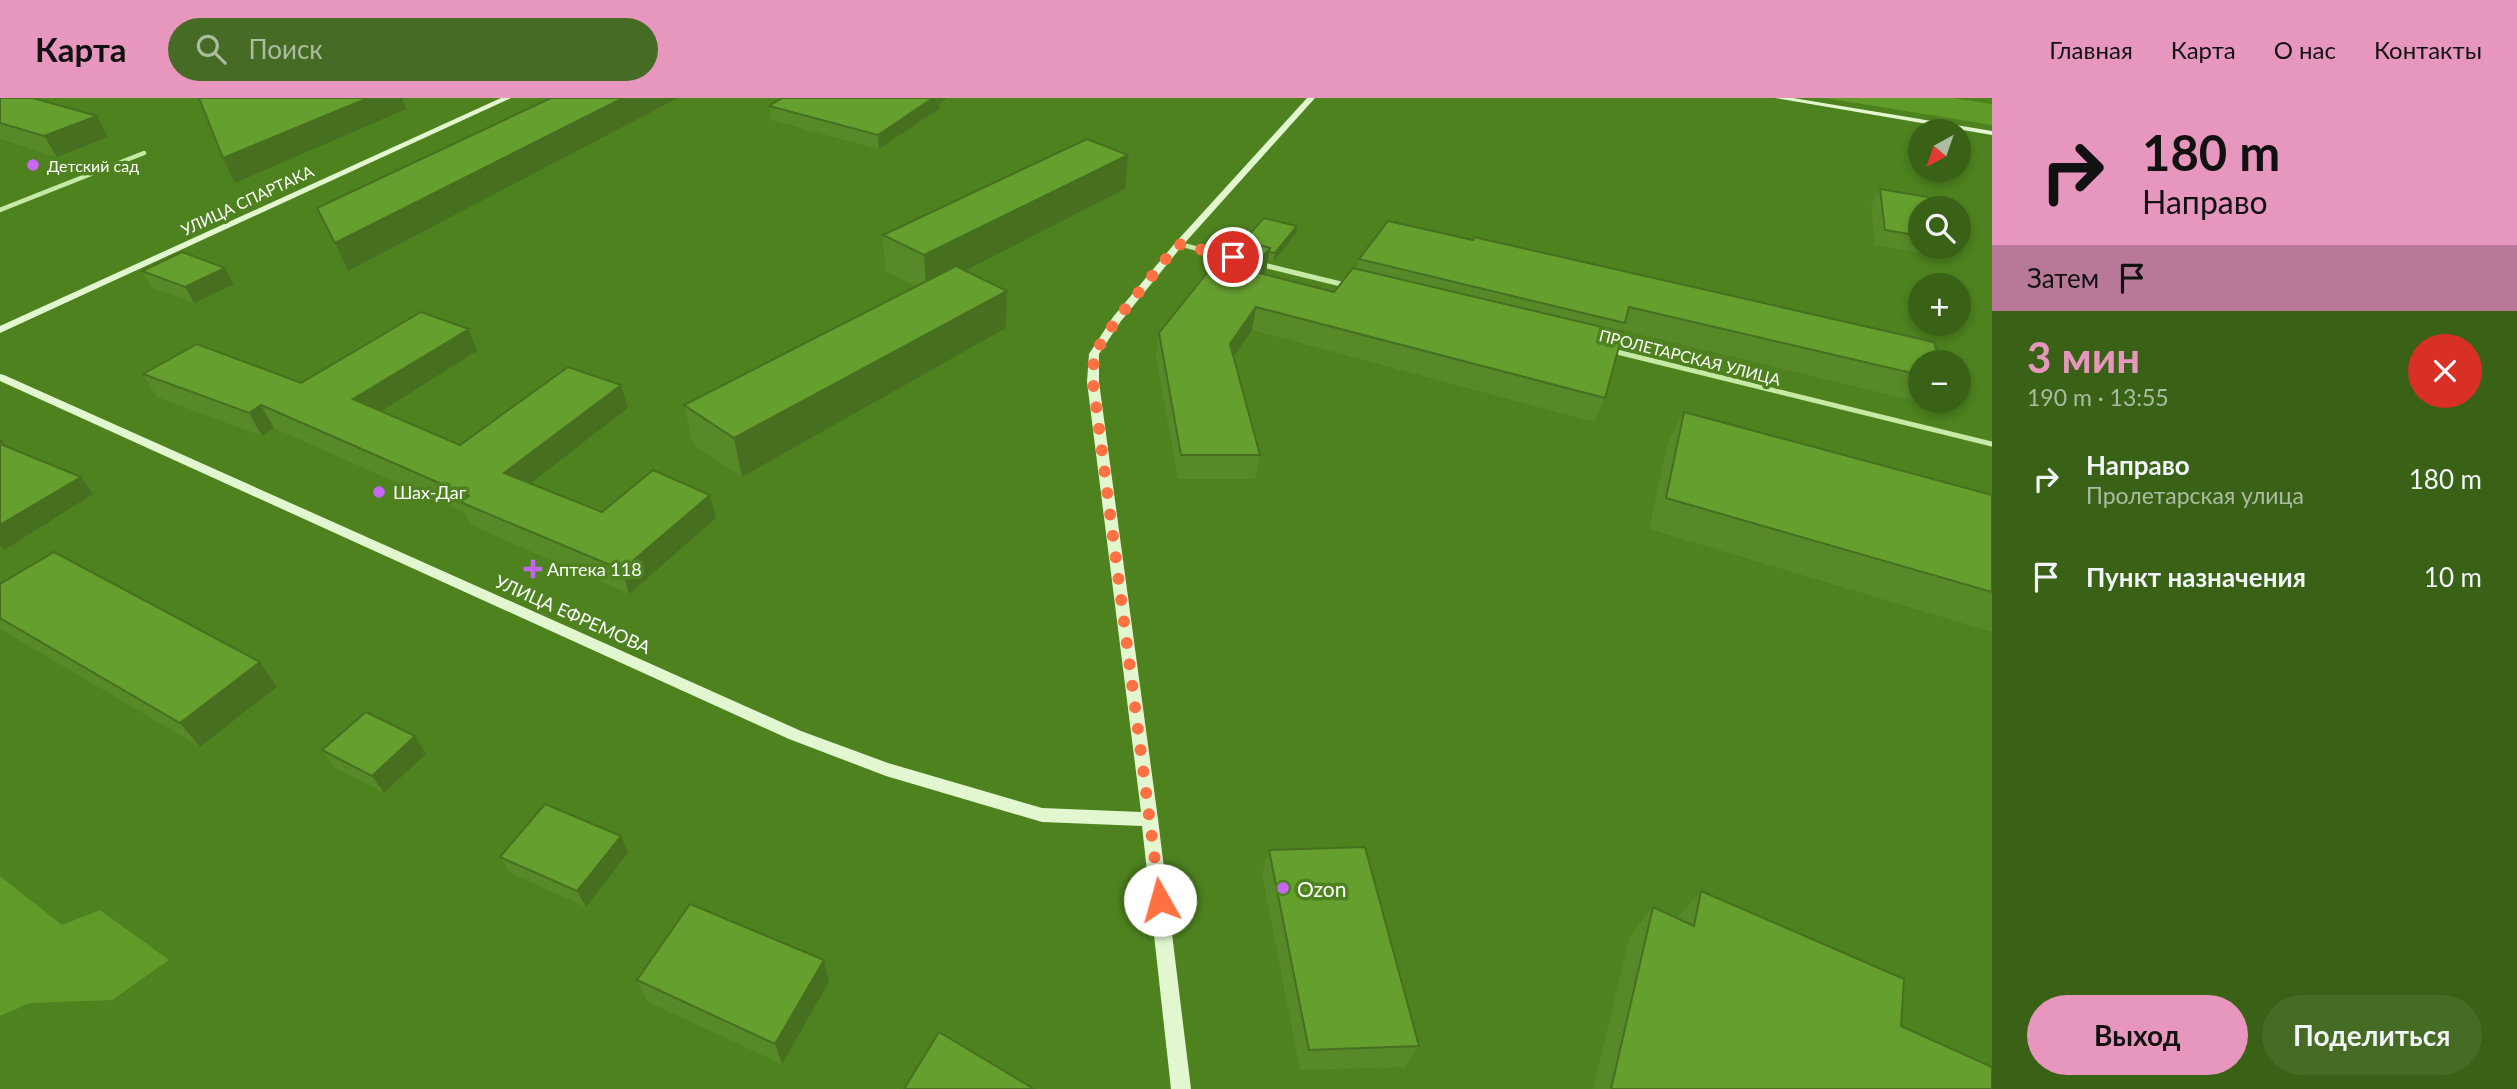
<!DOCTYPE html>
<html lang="ru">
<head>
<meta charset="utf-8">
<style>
	body { margin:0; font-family:Lato,sans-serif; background:#456b24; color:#f1f3f6; height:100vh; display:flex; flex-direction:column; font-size:26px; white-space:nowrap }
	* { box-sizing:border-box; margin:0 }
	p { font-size:23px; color:#abbca1 }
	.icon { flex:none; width:38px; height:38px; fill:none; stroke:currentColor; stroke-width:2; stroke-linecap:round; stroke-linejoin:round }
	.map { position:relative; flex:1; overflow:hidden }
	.drawer { display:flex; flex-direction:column; background:#3a6217; width:525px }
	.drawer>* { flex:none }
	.top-card { background:#e797bd; color:#111; overflow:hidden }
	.needle { width:46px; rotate:220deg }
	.fabs { position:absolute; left:1908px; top:21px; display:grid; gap:14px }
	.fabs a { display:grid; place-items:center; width:63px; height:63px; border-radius:50%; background:#3a6217; box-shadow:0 4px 10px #0003; font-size:35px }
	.pin { position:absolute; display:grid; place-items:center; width:60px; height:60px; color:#fff; margin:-30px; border:4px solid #fff; border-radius:50%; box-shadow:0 2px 7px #0007 }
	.me { position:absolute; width:77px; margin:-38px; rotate:353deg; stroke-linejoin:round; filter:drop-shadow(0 0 5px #0008) }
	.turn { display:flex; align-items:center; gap:24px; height:147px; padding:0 35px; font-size:32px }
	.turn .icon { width:91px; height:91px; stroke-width:2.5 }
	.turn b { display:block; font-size:49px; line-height:60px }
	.then { display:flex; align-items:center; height:66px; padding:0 35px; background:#0003; gap:14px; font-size:26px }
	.round { display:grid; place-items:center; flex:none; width:74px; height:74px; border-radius:37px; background:#456b24 }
	.overview { display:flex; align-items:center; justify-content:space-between; height:119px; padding:0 35px }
	h1 { font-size:42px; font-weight:700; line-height:52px; color:#e797bd }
	.button { display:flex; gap:14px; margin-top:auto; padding:14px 35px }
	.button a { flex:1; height:80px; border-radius:42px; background:#e797bd; color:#111; font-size:28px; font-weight:700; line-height:80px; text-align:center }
	.button a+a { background:#456b24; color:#f1f3f6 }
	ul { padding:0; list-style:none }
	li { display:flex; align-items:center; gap:21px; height:98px; padding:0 35px }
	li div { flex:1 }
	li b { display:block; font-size:26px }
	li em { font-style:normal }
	header { display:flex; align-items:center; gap:42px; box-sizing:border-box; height:98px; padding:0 35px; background:#e797bd; color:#111 }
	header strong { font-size:33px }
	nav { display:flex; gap:38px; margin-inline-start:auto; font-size:24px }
	.search { width:490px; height:63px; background:#456b24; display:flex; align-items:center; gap:18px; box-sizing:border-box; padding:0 24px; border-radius:38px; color:#abbca1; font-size:26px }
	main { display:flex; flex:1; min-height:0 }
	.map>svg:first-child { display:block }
	.green { fill:#609a29 }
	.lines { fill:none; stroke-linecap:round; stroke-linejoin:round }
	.street-far1 { stroke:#c6e9a5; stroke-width:4.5 }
	.street { stroke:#c6e9a5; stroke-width:5 }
	.secondary { fill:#e2f7d0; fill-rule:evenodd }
	.wall { fill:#578928 }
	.shaded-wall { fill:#476f20 }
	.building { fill:#659f2e; stroke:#476f20; stroke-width:2 }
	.route { stroke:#ff7043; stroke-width:12; stroke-dasharray:0 21.6 }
	.poi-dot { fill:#c765f7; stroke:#4e821f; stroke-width:2.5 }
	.labels { text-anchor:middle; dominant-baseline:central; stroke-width:7; stroke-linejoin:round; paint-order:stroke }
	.far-poi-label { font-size:16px; fill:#fff; stroke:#4e821f; text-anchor:start }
	.far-street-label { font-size:16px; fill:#fff; stroke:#4e821f }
	.poi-label { font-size:18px; fill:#fff; stroke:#4e821f; text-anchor:start }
	.street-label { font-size:18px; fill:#fff; stroke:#4e821f }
	.near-poi-label { font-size:21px; fill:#fff; stroke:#4e821f; text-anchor:start }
</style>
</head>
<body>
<header>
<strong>Карта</strong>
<div class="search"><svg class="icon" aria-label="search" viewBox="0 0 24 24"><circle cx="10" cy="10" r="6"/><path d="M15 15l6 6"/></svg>Поиск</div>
<nav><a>Главная</a><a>Карта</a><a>О нас</a><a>Контакты</a></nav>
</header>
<main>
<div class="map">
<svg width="1992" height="991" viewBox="0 0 1992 991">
	<rect width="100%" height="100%" fill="#4e821f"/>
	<!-- green -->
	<g class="green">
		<polygon points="1825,0 1953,0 1992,6 1992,27"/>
		<polygon points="0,778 62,827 100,812 169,862 112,902 30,905 0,918"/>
	</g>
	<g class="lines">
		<!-- street-far1 -->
		<g class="street-far1">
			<polyline points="0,112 144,55"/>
			<polyline points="1179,146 1230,159"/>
			<polyline points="1258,166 1266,168"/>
		</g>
		<!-- street -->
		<g class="street">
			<polyline points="1259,166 1349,188"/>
			<polyline points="1609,252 1992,346"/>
		</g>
		<!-- secondary -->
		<g class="secondary">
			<polygon points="501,0 511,0 0,235 0,228"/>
			<polygon points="1307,0 1315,0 1182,148 1121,223 1099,256 1099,284 1158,721 1191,991 1171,991 1142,728 1042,724 886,678 789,641 0,283 0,276 4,277 801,633 888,665 1042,710 1141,714 1087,284 1089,256 1113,219 1176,144"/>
			<polygon points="1775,0 1793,0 1992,33 1992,37"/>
		</g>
	</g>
	<!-- wall -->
	<g class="wall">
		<polygon points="0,0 97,18 108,39 57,59 0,41"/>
		<polygon points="551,0 678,0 348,173 317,110"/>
		<polygon points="782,0 947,0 939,6 940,10 879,51 771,22 769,8"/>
		<polygon points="1125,91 966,173 1006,230 742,379 693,346 684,307 915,188 885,173 883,137"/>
		<polygon points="1880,91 1920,110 1920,149 1933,149 1928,157 1875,147 1871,107"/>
		<polygon points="1388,123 1920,264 1920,303 1929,303 1927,306 1622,232 1605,300 1594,324 1252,232 1234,259 1260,357 1255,381 1178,381 1156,259 1159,235 1243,143 1296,136 1273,164 1268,162 1266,173 1263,176 1334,194 1357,171 1359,161"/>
		<polygon points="225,170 234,186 194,205 151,189 142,173"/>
		<polygon points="469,231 477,253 382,313 460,347 621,287 628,310 530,386 602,414 716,420 629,496 471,427 465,415 274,330 262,338 157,299 143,276 301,285"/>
		<polygon points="1684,314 1992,397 1992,534 1649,431 1668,344"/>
		<polygon points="0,486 260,564 277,589 200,649 0,531"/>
		<polygon points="322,652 426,656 384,695 334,669"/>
		<polygon points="1269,752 1419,948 1405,969 1300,972 1262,776"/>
		<polygon points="628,755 586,809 510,775 500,759"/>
		<polygon points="1701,793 1901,928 1992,991 1593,991 1630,838 1653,809 1677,820"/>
		<polygon points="824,862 829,884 782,966 648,904 637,882"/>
	</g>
	<!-- shaded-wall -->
	<g class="shaded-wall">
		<polygon points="368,0 402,0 406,11 235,85 223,60"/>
		<polygon points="623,0 678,0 348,173 335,145"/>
		<polygon points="933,0 947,0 939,6 940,10 879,51 878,37"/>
		<polygon points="97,18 108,39 57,59 44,38"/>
		<polygon points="1128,57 1125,91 926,193 924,157"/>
		<polygon points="1297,128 1296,136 1273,164 1275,155"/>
		<polygon points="1270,150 1266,173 1247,196 1251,173"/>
		<polygon points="225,170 234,186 194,205 185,189"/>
		<polygon points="1007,193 1006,230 742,379 734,340"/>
		<polygon points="1256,209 1252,232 1226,270 1230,246"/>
		<polygon points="469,231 477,253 364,324 353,301"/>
		<polygon points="621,287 628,310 513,399 504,375"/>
		<polygon points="261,307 274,330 262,338 249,315"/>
		<polygon points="0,340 10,353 0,357"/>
		<polygon points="81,379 93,396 4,452 0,447 0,427"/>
		<polygon points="710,397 716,420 629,496 622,472"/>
		<polygon points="260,564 277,589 200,649 180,625"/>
		<polygon points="415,638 426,656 384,695 372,678"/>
		<polygon points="621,738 628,755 586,809 577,793"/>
		<polygon points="824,862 829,884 782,966 775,946"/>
	</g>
	<!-- building -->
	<g class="building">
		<polygon points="0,0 33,0 97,18 44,38 0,25"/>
		<polygon points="199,0 368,0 223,60"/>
		<polygon points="551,0 623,0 335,145 317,110"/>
		<polygon points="782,0 933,0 878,37 769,8"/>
		<polygon points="1087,41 1128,57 924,157 883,137"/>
		<polygon points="1880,91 1928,99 1930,110 1920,110 1920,138 1885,132"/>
		<polygon points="1264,120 1297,128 1275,155 1269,154 1270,150 1243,143"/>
		<polygon points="1388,123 1473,142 1474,139 1934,244 1940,264 1920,264 1920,277 1629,209 1625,225 1359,161"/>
		<polygon points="1234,141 1270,150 1251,173 1334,194 1353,170 1623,234 1605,300 1256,209 1230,246 1260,357 1181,357 1159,235"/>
		<polygon points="182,154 225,170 185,189 142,173"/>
		<polygon points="956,168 1007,193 734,340 684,307"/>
		<polygon points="421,214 469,231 353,301 460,347 568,269 621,287 504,375 602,414 653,372 710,397 622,472 460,404 469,398 261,307 249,315 143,276 197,246 301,285"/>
		<polygon points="1684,314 1992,397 1992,494 1666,400"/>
		<polygon points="0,346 81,379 0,427"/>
		<polygon points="54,454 260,564 180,625 0,520 0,486"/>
		<polygon points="366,614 415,638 372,678 322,652"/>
		<polygon points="545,706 621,738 577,793 500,759"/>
		<polygon points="1365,749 1419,948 1309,952 1269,752"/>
		<polygon points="1701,793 1904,881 1901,928 1992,969 1992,991 1611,991 1653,809 1694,828"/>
		<polygon points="690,806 824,862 775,946 637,882"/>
		<polygon points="939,934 1034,991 904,991"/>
	</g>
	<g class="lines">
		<!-- route -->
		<polyline class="route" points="1160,802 1093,284 1094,256 1117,221 1178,146 1233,159"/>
	</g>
	<!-- markers -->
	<g class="poi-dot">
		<circle cx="33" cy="67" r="7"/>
		<circle cx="379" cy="394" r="7"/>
		<path d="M529.5 460.5h7v7h7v7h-7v7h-7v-7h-7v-7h7z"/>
		<circle cx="1283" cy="790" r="7"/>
	</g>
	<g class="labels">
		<!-- far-poi labels -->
		<g class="far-poi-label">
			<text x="47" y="67">Детский сад</text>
		</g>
		<!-- far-street labels -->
		<g class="far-street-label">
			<text transform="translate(247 102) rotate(-25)">УЛИЦА СПАРТАКА</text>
			<text transform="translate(1690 259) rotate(14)">ПРОЛЕТАРСКАЯ УЛИЦА</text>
		</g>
		<!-- poi labels -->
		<g class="poi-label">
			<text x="393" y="394">Шах-Даг</text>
			<text x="547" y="471">Аптека 118</text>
		</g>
		<!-- street labels -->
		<g class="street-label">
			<text transform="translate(573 516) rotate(24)">УЛИЦА ЕФРЕМОВА</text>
		</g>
		<!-- near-poi labels -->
		<g class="near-poi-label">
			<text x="1297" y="790">Ozon</text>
		</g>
	</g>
</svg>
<div class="fabs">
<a><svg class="needle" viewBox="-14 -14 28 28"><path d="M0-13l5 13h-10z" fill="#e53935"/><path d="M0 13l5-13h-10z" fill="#abbca1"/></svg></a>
<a><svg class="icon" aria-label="search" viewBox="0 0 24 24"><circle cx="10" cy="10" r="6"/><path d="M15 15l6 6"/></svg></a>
<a>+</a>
<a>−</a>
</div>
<div class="pin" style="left:1233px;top:159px;background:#d93025"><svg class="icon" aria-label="arrive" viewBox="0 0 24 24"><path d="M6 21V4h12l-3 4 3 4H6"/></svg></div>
<svg class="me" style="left:1160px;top:802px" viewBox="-20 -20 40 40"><circle r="19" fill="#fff"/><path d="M0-13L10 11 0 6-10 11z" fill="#ff7043"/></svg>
</div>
<section class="drawer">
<div class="top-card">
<div class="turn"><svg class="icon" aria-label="right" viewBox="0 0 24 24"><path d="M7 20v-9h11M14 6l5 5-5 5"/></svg><div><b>180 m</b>Направо</div></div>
<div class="then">Затем<svg class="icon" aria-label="arrive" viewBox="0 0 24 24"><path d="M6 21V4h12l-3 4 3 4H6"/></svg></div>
</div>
<div class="overview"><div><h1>3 мин</h1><p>190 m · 13:55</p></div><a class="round" style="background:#d93025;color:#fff"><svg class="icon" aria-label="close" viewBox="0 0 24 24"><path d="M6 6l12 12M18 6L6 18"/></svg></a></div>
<ul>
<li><svg class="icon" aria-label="right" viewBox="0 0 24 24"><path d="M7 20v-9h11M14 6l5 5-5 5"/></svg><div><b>Направо</b><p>Пролетарская улица</p></div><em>180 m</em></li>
<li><svg class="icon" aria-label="arrive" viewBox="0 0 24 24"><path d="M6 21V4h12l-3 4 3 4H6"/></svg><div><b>Пункт назначения</b></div><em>10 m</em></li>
</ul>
<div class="button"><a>Выход</a><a>Поделиться</a></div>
</section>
</main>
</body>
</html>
